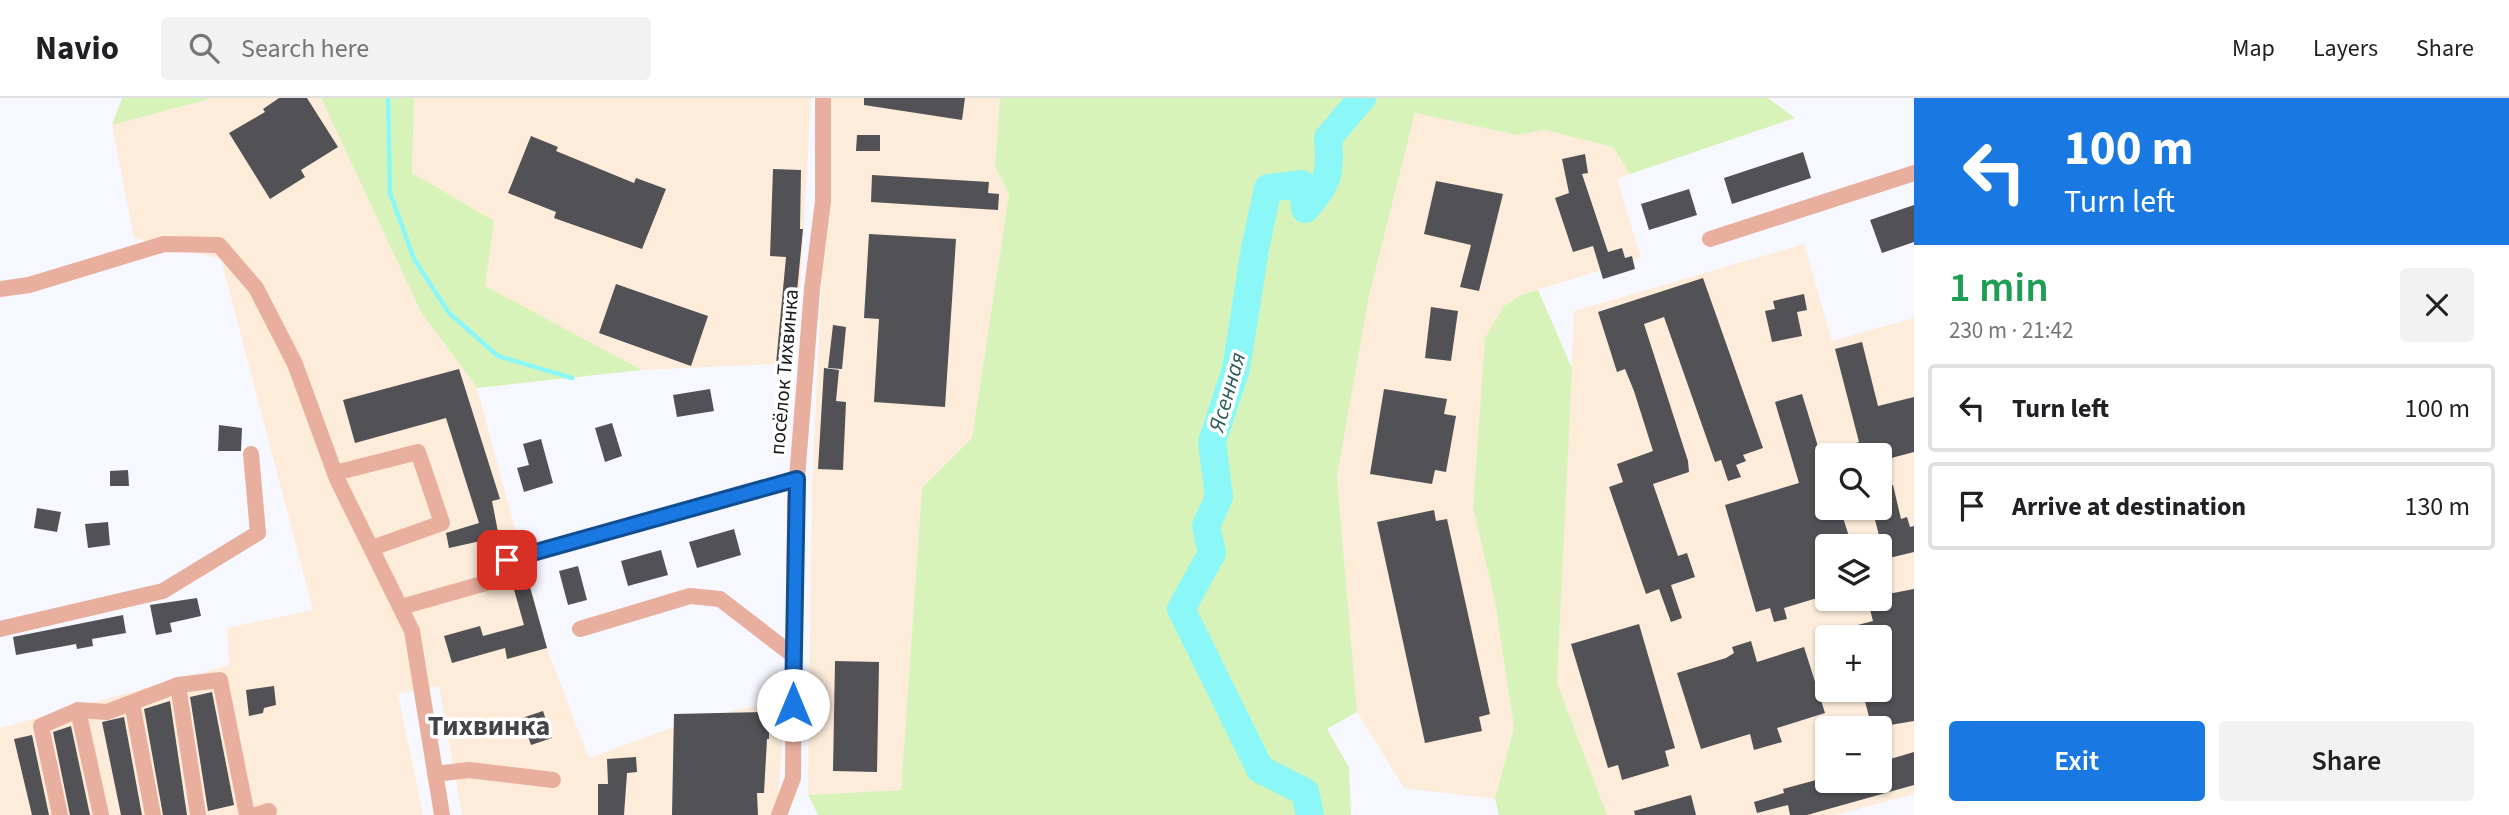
<!DOCTYPE html>
<html lang="en">
<head>
<meta charset="utf-8">
<style>
	body { margin:0; font-family:"Source Sans 3",sans-serif; background:#f2f2f2; color:#202124; height:100vh; display:flex; flex-direction:column; font-size:26px; white-space:nowrap }
	* { box-sizing:border-box; margin:0 }
	p { font-size:23px; color:#757577 }
	.icon { flex:none; width:38px; height:38px; fill:none; stroke:currentColor; stroke-width:2; stroke-linecap:round; stroke-linejoin:round }
	.map { position:relative; flex:1; overflow:hidden }
	.side { display:flex; flex-direction:column; background:#fff; width:595px }
	.side>* { flex:none }
	.top-card { background:#1978e1; color:#fff; overflow:hidden }
	.buttons { position:absolute; left:1815px; top:345px; display:grid; gap:14px }
	.buttons a { display:grid; place-items:center; width:77px; height:77px; border-radius:7px; background:#fff; box-shadow:0 2px 5px #0004; font-size:35px }
	.pin { position:absolute; display:grid; place-items:center; width:60px; height:60px; color:#fff; margin:-30px; border-radius:14px; box-shadow:0 4px 10px #0006 }
	.me { position:absolute; width:77px; margin:-38px; rotate:0deg; stroke-linejoin:round; filter:drop-shadow(0 0 5px #0008) }
	.turn { display:flex; align-items:center; gap:24px; height:147px; padding:0 35px; font-size:32px }
	.turn .icon { width:91px; height:91px; stroke-width:2.5 }
	.turn b { display:block; font-size:49px; line-height:60px }
	.round { display:grid; place-items:center; flex:none; width:74px; height:74px; border-radius:7px; background:#f2f2f2 }
	.headline { display:flex; align-items:center; justify-content:space-between; height:119px; padding:0 35px }
	h1 { font-size:42px; font-weight:600; line-height:52px; color:#1e9e55 }
	.action { display:flex; gap:14px; margin-top:auto; padding:14px 35px }
	.action a { flex:1; height:80px; border-radius:7px; background:#1978e1; color:#fff; font-size:28px; font-weight:600; line-height:80px; text-align:center }
	.action a+a { background:#f2f2f2; color:#202124 }
	ul { padding:0; list-style:none }
	li { display:flex; align-items:center; gap:21px; height:88px; margin:0 14px 10px; padding:0 21px; border:4px solid #e0e0e0; border-radius:7px }
	li div { flex:1 }
	li b { display:block; font-size:26px }
	li em { font-style:normal }
	header { display:flex; align-items:center; gap:42px; box-sizing:border-box; height:98px; padding:0 35px; background:#fff; border-bottom:2px solid #e0e0e0 }
	header strong { font-size:33px }
	nav { display:flex; gap:38px; margin-inline-start:auto; font-size:24px }
	.search { width:490px; height:63px; background:#f2f2f2; display:flex; align-items:center; gap:18px; box-sizing:border-box; padding:0 24px; border-radius:7px; color:#757577; font-size:26px }
	main { display:flex; flex:1; min-height:0 }
	.map>svg:first-child { display:block }
	.industrial { fill:#fdecda; fill-rule:evenodd }
	.green { fill:#d8f3b9 }
	.lines { fill:none; stroke-linecap:round; stroke-linejoin:round }
	.stream { stroke:#8bf7f6; stroke-width:4.5 }
	.river { stroke:#8bf7f6; stroke-width:28 }
	.building { fill:#515156 }
	.minor { stroke:#e8ae9e; stroke-width:16 }
	.route-casing { stroke:#104e92; stroke-width:18 }
	.route { stroke:#1978e1; stroke-width:12 }
	.labels { text-anchor:middle; dominant-baseline:central; stroke-width:7; stroke-linejoin:round; paint-order:stroke }
	.street-label { font-size:21px; fill:#1c1c1e; stroke:#fff }
	.water-label { font-size:23px; font-style:italic; fill:#2c5c5c; stroke:#fff }
	.district-label { font-size:28px; font-weight:bold; fill:#434449; stroke:#fff }
</style>
</head>
<body>
<header>
<strong>Navio</strong>
<div class="search"><svg class="icon" aria-label="search" viewBox="0 0 24 24"><circle cx="10" cy="10" r="6"/><path d="M15 15l6 6"/></svg>Search here</div>
<nav><a>Map</a><a>Layers</a><a>Share</a></nav>
</header>
<main>
<div class="map">
<svg width="1914" height="717" viewBox="0 0 1914 717">
	<rect width="100%" height="100%" fill="#f7f8ff"/>
	<!-- industrial -->
	<g class="industrial">
		<polygon points="213,0 321,0 421,214 477,290 549,556 589,660 690,623 785,601 777,717 462,717 439,588 398,596 423,717 0,717 0,630 229,567 227,530 313,512 221,161 134,140 112,27"/>
		<polygon points="414,0 811,0 796,265 642,272 484,188 412,75"/>
		<polygon points="830,0 1000,0 995,69 1009,96 972,340 922,390 901,692 808,697 812,389"/>
		<polygon points="1415,15 1517,37 1544,32 1613,49 1630,76 1617,81 1641,160 1521,197 1477,348 1473,409 1495,504 1514,630 1495,701 1404,690 1357,614 1337,378 1369,198"/>
		<path d="M1804,146L1832,243L1914,220V696L1836,717H1607L1557,585L1574,213ZM1827,357H1880V410H1827ZM1827,448H1880V500H1827ZM1827,539H1880V592H1827ZM1827,630H1880V682H1827Z"/>
	</g>
	<!-- green -->
	<g class="green">
		<polygon points="122,0 213,0 112,27"/>
		<polygon points="321,0 414,0 412,75 494,123 485,188 642,272 477,290 421,214"/>
		<polygon points="1000,0 1768,0 1795,20 1630,76 1613,49 1544,32 1517,37 1415,15 1369,198 1337,378 1357,614 1327,631 1349,669 1351,717 818,717 808,697 901,692 922,390 972,340 1009,96 995,69"/>
		<polygon points="1538,192 1572,270 1557,585 1607,717 1499,717 1495,701 1514,630 1495,504 1473,409 1485,240 1504,208 1521,197"/>
	</g>
	<g class="lines">
		<!-- stream -->
		<polyline class="stream" points="388,0 390,95 414,161 449,215 498,258 572,280"/>
		<!-- river -->
		<path class="river" d="M1310,717L1305,694L1260,671L1181,511L1212,455L1206,428L1219,399L1212,344L1236,271L1255,151L1268,90L1302,86L1305,111C1329,85 1331,74 1328,40L1362,0"/>
	</g>
	<!-- building -->
	<g class="building">
		<polygon points="279,0 307,0 338,49 301,72 305,79 270,101 229,35 265,14 263,11"/>
		<polygon points="864,0 965,0 962,22 864,7"/>
		<polygon points="857,37 880,37 880,53 856,53"/>
		<polygon points="531,38 558,49 556,53 634,85 636,80 666,91 642,151 554,120 556,114 508,95"/>
		<polygon points="1803,54 1811,80 1732,106 1724,80"/>
		<polygon points="1585,56 1588,75 1582,76 1608,154 1622,150 1625,160 1632,158 1635,171 1603,181 1593,148 1573,154 1555,100 1569,95 1562,61"/>
		<polygon points="773,71 801,72 800,131 803,131 790,267 776,266 786,159 770,158"/>
		<polygon points="872,77 989,84 988,95 999,96 998,112 871,104"/>
		<polygon points="1436,83 1503,96 1479,193 1460,189 1471,147 1424,136"/>
		<polygon points="1689,91 1697,117 1649,132 1641,106"/>
		<polygon points="1914,107 1914,144 1882,155 1870,122"/>
		<polygon points="869,136 956,141 945,309 874,304 879,221 864,220"/>
		<polygon points="1703,180 1763,350 1743,357 1746,363 1736,367 1741,379 1728,383 1721,362 1715,364 1664,219 1644,226 1688,363 1689,374 1653,386 1678,458 1687,455 1695,479 1671,487 1682,520 1671,524 1659,491 1646,496 1609,389 1623,384 1617,366 1653,353 1634,293 1625,271 1617,274 1598,214"/>
		<polygon points="616,186 708,218 691,268 599,235"/>
		<polygon points="1804,196 1807,212 1797,214 1802,238 1772,244 1765,213 1775,211 1773,203"/>
		<polygon points="1431,209 1458,213 1451,263 1425,260"/>
		<polygon points="833,227 846,229 842,271 828,270"/>
		<polygon points="1862,244 1878,308 1914,299 1914,354 1880,363 1880,357 1859,357 1856,345 1859,344 1835,251"/>
		<polygon points="824,270 839,272 836,303 846,304 843,372 818,371"/>
		<polygon points="459,271 500,401 492,403 499,439 449,450 446,435 479,425 446,320 355,345 343,302"/>
		<polygon points="710,291 714,313 677,319 673,297"/>
		<polygon points="1384,291 1447,301 1444,316 1456,318 1446,374 1435,372 1432,386 1370,376"/>
		<polygon points="1802,296 1827,378 1827,410 1840,410 1852,448 1827,448 1827,497 1784,510 1787,521 1774,524 1770,510 1756,514 1725,407 1799,385 1775,304"/>
		<polygon points="612,325 622,358 605,364 595,330"/>
		<polygon points="219,327 242,330 241,353 218,353"/>
		<polygon points="541,341 553,385 524,394 517,370 529,367 523,346"/>
		<polygon points="128,372 129,388 110,388 110,373"/>
		<polygon points="1893,387 1901,421 1907,419 1910,429 1914,428 1914,454 1885,461 1872,410 1880,410 1880,390"/>
		<polygon points="37,410 61,414 57,434 34,430"/>
		<polygon points="1434,412 1436,423 1447,421 1490,616 1479,619 1482,633 1425,645 1377,424"/>
		<polygon points="108,424 110,447 88,450 85,426"/>
		<polygon points="734,431 741,457 697,470 689,444"/>
		<polygon points="661,452 668,477 628,488 621,463"/>
		<polygon points="578,468 587,502 568,507 559,473"/>
		<polygon points="528,482 547,550 507,561 505,550 452,565 444,538 480,528 483,538 524,527 513,488"/>
		<polygon points="1914,491 1914,623 1872,630 1862,592 1880,592 1880,539 1828,539 1827,535 1873,523 1867,500"/>
		<polygon points="197,500 201,518 170,525 172,534 156,537 150,507"/>
		<polygon points="123,517 126,535 92,541 93,548 77,551 76,546 16,557 13,539"/>
		<polygon points="1639,526 1675,650 1665,653 1669,668 1622,682 1618,667 1608,670 1571,546"/>
		<polygon points="1751,543 1757,564 1804,549 1825,615 1777,630 1782,644 1754,652 1750,636 1701,651 1677,575 1726,560 1734,555 1732,549"/>
		<polygon points="835,563 879,564 877,674 833,673"/>
		<polygon points="274,588 276,607 264,610 263,615 249,618 246,592"/>
		<polygon points="212,594 234,707 208,713 190,599"/>
		<polygon points="170,603 187,717 163,717 144,611"/>
		<polygon points="543,613 552,640 531,647 522,620"/>
		<polygon points="769,614 769,641 767,641 764,695 757,695 758,717 672,717 674,616"/>
		<polygon points="124,619 142,717 121,717 102,624"/>
		<polygon points="71,628 90,717 70,717 53,634"/>
		<polygon points="32,637 49,717 32,717 14,641"/>
		<polygon points="1914,654 1914,687 1807,717 1790,717 1788,707 1757,715 1754,704 1784,695 1783,691 1827,679 1827,682 1880,682 1880,664"/>
		<polygon points="636,659 637,674 627,675 624,717 598,717 598,686 608,686 607,661"/>
		<polygon points="1691,697 1696,717 1635,717 1634,713"/>
	</g>
	<g class="lines">
		<!-- minor -->
		<g class="minor">
			<polyline points="1710,141 1914,75"/>
			<polyline points="0,191 29,187 164,146 219,147 256,190 295,266 337,381 412,533 442,717"/>
			<polyline points="335,375 418,354 442,425 372,450"/>
			<polyline points="401,509 514,477 507,462 797,381"/>
			<polyline points="0,531 163,493 258,435 251,356"/>
			<polyline points="580,531 690,498 720,501 794,558"/>
			<polyline points="178,587 198,717"/>
			<polyline points="132,605 153,717"/>
			<polyline points="78,612 101,717"/>
			<polyline points="435,676 469,672 553,682"/>
			<polyline points="60,717 41,628 78,612 107,614 178,587 220,582 247,717"/>
			<polyline points="256,717 269,713"/>
			<polyline points="779,717 793,680 795,405 812,191 823,103 823,0"/>
		</g>
	</g>
	<g class="lines">
		<!-- route casing -->
		<g class="route-casing">
			<polyline id="route" points="507,462 797,381 793,607"/>
		</g>
		<!-- route -->
		<use href="#route" class="route"/>
	</g>
	<g class="labels">
		<!-- street labels -->
		<g class="street-label">
			<text transform="translate(784 274) rotate(-85)">посёлок Тихвинка</text>
		</g>
		<!-- water labels -->
		<g class="water-label">
			<text transform="translate(1227 294) rotate(-74)">Ясенная</text>
		</g>
		<!-- district labels -->
		<g class="district-label">
			<text x="489" y="628">Тихвинка</text>
		</g>
	</g>
</svg>
<div class="buttons">
<a><svg class="icon" aria-label="search" viewBox="0 0 24 24"><circle cx="10" cy="10" r="6"/><path d="M15 15l6 6"/></svg></a>
<a><svg class="icon" aria-label="layers" viewBox="0 0 24 24"><path d="M12 4l9 5-9 5-9-5zM3 14l9 5 9-5"/></svg></a>
<a>+</a>
<a>−</a>
</div>
<div class="pin" style="left:507px;top:462px;background:#d93025"><svg class="icon" aria-label="arrive" viewBox="0 0 24 24"><path d="M6 21V4h12l-3 4 3 4H6"/></svg></div>
<svg class="me" style="left:793px;top:607px" viewBox="-20 -20 40 40"><circle r="19" fill="#fff"/><path d="M0-13L10 11 0 6-10 11z" fill="#1978e1"/></svg>
</div>
<section class="side">
<div class="top-card">
<div class="turn"><svg class="icon" aria-label="left" viewBox="0 0 24 24"><path d="M17 20v-9H6M10 6l-5 5 5 5"/></svg><div><b>100 m</b>Turn left</div></div>
</div>
<div class="headline"><div><h1>1 min</h1><p>230 m · 21:42</p></div><a class="round"><svg class="icon" aria-label="close" viewBox="0 0 24 24"><path d="M6 6l12 12M18 6L6 18"/></svg></a></div>
<ul>
<li><svg class="icon" aria-label="left" viewBox="0 0 24 24"><path d="M17 20v-9H6M10 6l-5 5 5 5"/></svg><div><b>Turn left</b></div><em>100 m</em></li>
<li><svg class="icon" aria-label="arrive" viewBox="0 0 24 24"><path d="M6 21V4h12l-3 4 3 4H6"/></svg><div><b>Arrive at destination</b></div><em>130 m</em></li>
</ul>
<div class="action"><a>Exit</a><a>Share</a></div>
</section>
</main>
</body>
</html>
